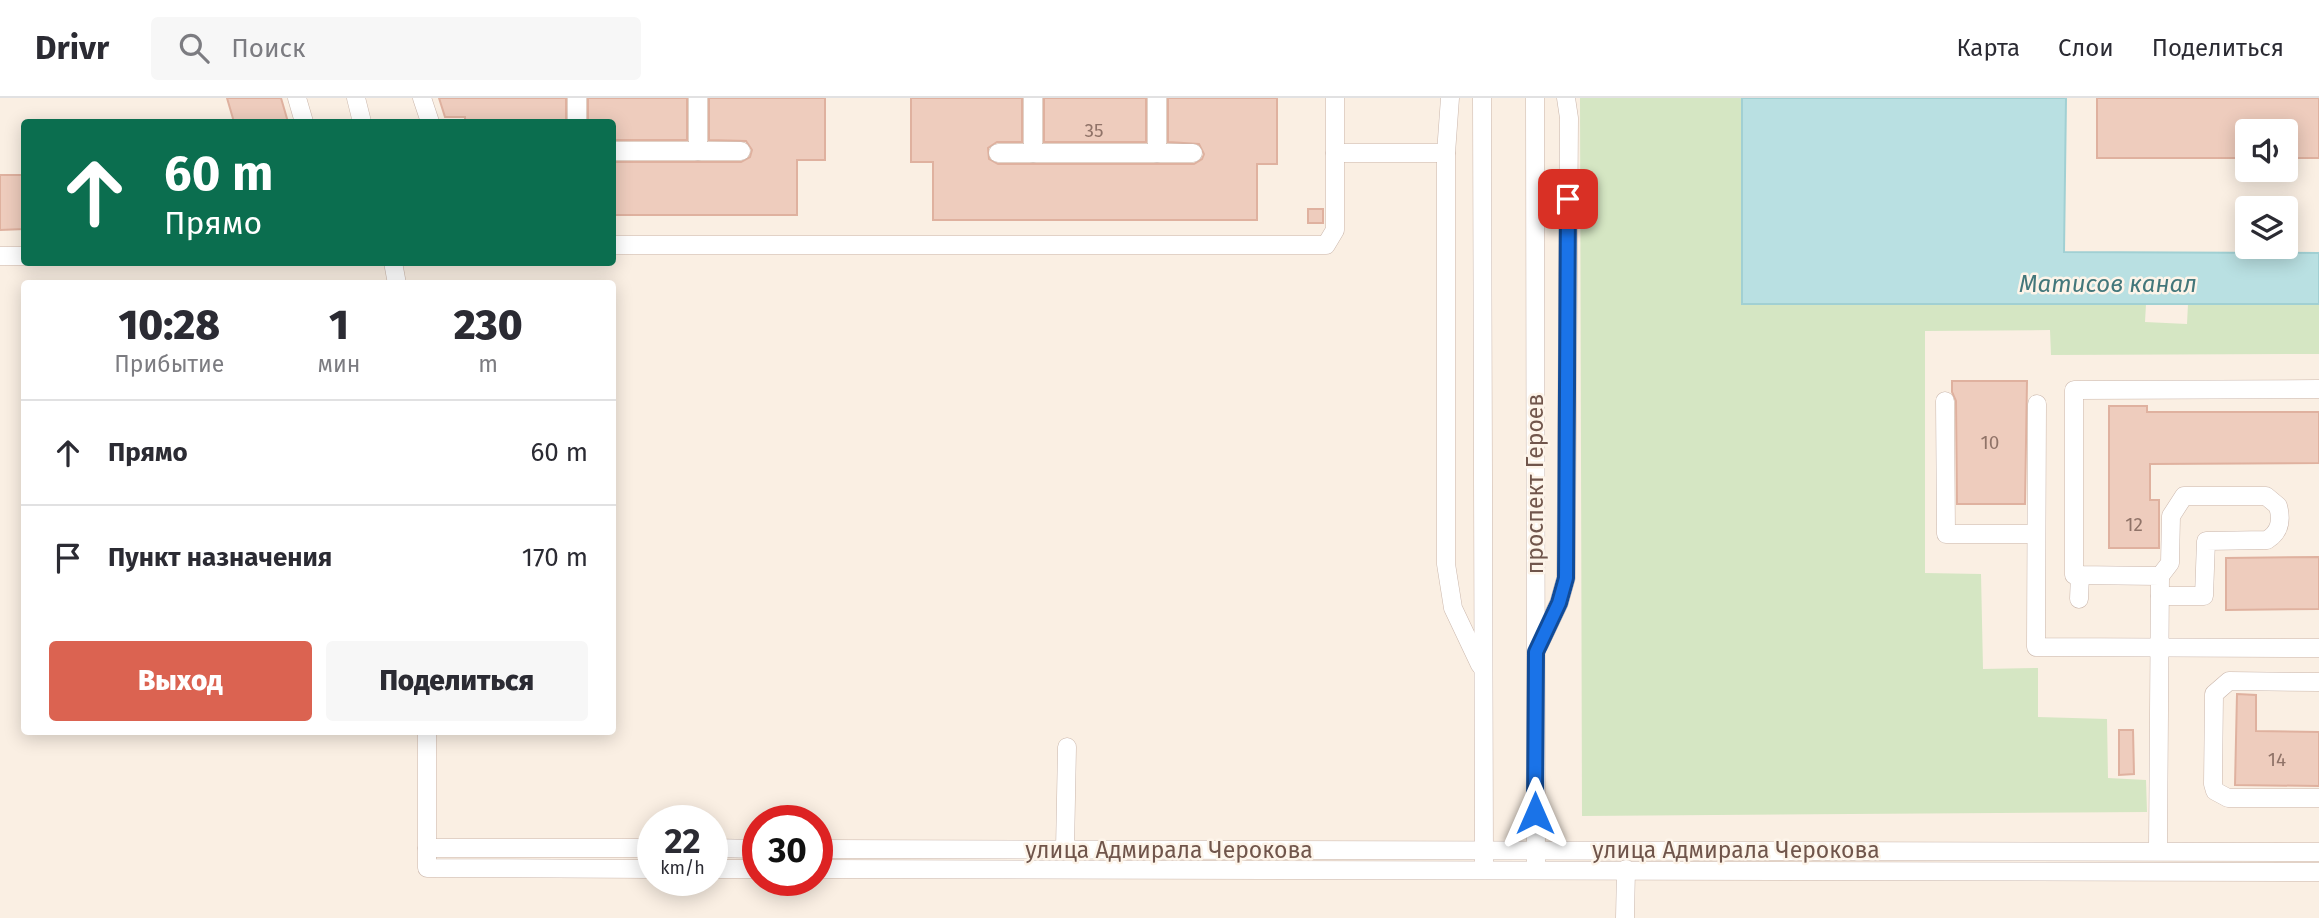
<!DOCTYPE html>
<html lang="ru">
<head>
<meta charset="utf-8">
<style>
	body { margin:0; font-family:"Fira Sans",sans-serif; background:#f7f7f7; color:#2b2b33; height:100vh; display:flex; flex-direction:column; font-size:26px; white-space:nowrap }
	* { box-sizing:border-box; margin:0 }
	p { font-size:23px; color:#7c7c81 }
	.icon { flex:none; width:38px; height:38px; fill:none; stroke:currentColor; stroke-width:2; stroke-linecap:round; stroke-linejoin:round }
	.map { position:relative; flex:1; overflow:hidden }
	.panel { position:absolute; left:21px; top:182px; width:595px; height:455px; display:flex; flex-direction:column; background:#fff; border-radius:7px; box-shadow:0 4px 18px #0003 }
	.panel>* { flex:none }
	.guide { position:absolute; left:21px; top:21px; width:595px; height:147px; border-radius:7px; box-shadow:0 4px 18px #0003; background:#0b6e4f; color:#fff; overflow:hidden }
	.fabs { position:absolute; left:2235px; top:21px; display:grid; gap:14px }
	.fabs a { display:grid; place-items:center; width:63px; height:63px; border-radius:7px; background:#fff; box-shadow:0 4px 18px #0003; font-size:35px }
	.speed { position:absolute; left:637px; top:707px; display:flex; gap:14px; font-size:35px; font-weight:700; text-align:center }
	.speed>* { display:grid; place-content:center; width:91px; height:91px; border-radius:50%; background:#fff; box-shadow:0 4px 18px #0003; line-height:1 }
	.speed small { font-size:18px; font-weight:400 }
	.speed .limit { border:10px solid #d22; background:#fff; color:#111 }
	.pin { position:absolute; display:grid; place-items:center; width:60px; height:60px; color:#fff; margin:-30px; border-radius:14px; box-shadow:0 4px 10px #0006 }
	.me { position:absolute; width:77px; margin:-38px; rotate:0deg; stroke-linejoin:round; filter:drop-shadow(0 0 5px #0008) }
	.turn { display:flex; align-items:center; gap:24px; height:147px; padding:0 28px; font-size:32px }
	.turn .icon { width:91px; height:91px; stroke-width:2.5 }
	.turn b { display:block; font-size:49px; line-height:60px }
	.eta { display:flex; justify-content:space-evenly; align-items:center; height:119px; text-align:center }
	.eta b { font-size:42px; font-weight:800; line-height:49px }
	.primary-button { display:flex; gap:14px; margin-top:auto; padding:14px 28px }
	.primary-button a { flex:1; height:80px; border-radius:7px; background:#db6351; color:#fff; font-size:28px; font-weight:800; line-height:80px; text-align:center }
	.primary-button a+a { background:#f7f7f7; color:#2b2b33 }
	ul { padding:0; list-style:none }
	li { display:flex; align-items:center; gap:21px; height:105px; padding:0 28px; border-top:2px solid #e1e1e2 }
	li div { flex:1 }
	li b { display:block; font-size:26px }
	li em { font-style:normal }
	header { display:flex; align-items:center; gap:42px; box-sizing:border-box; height:98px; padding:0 35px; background:#fff; border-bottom:2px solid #e1e1e2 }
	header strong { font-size:33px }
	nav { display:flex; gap:38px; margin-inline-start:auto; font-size:24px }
	.search { width:490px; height:63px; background:#f7f7f7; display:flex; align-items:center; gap:18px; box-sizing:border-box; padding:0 24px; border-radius:7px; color:#7c7c81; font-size:26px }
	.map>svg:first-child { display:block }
	.green { fill:#d5e6c3 }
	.water { fill:#b9e0e2; stroke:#a1d0d3; stroke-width:2 }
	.building { fill:#eeccbd; stroke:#dfb19f; stroke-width:2 }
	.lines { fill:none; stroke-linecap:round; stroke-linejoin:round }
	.minor-casing { stroke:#cab6ab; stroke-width:19 }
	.minor { stroke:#fff; stroke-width:18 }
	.route-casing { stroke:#114b97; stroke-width:18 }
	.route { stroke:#1a73e8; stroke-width:12 }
	.labels { text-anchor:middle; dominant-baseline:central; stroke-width:5; stroke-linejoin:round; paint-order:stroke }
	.number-label { font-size:19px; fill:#907368 }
	.street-label { font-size:23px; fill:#70554b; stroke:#fdf4e9 }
	.water-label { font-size:24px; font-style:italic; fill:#43777b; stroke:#fdf4e9 }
</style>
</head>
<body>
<header>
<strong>Drivr</strong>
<div class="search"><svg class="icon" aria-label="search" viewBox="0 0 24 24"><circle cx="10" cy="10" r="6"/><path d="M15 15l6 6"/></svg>Поиск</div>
<nav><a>Карта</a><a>Слои</a><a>Поделиться</a></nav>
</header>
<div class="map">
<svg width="2319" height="820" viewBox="0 0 2319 820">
	<rect width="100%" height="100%" fill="#faefe3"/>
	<!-- green -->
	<polygon class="green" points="1580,0 1742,0 1742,205 2146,206 2145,224 2187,226 2188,206 2319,206 2319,256 2051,257 2050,232 1925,233 1925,475 1981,476 1983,571 2038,570 2038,619 2107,621 2108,680 2146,682 2147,714 1582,718"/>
	<!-- water -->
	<polygon class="water" points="1742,0 2066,0 2064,154 2319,155 2319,206 1742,206"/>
	<!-- building -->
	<g class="building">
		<polygon points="227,0 281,0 288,24 234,24"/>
		<polygon points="439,0 566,0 566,24 465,24 465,19 445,19"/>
		<polygon points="588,0 687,0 687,42 612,42 612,24 588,24"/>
		<polygon points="709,0 825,0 825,62 797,62 797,117 612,117 612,64 741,64 750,59 752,52 746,43 709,42"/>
		<polygon points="911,0 1022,0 1022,44 997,44 988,50 989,61 998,66 1194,66 1202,61 1204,56 1199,46 1168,44 1168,0 1277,0 1277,66 1257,66 1257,122 933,122 933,64 911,64"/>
		<rect x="1044" y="0" width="102" height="44"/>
		<polygon points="2097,0 2319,0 2319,60 2286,60 2286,33 2247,33 2247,60 2097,60"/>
		<polygon points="0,77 24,77 24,131 0,132"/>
		<rect x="1308" y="111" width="15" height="14"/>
		<polygon points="1952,283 2027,283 2025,406 1957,406 1956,303 1952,294"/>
		<polygon points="2109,308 2147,308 2147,314 2319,314 2319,365 2150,366 2150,402 2159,402 2159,450 2109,450"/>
		<polygon points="2319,459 2319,511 2226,512 2226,460"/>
		<polygon points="2237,596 2256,597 2256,633 2319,634 2319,688 2235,687"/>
		<polygon points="2119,632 2133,632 2134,676 2119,677"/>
	</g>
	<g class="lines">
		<!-- minor casing -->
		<g class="minor-casing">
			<g id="minor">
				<polyline points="297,0 304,24"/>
				<polyline points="356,0 362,24"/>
				<polyline points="422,0 430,24"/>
				<polyline points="577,0 577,24"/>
				<polyline points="1033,0 1033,55 1193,55"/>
				<polyline points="1157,0 1157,55"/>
				<polyline points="1335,0 1335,55"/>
				<polyline points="1450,0 1446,55 1446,466 1453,510 1480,567"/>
				<polyline points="1482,0 1484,764"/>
				<polyline points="1535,0 1536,764"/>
				<polyline points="612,53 698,53 698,0"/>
				<polyline points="698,53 741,53"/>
				<polyline points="998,55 1033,55"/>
				<polyline points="612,147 1326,147 1335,132 1335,55 1446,55"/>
				<polyline points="0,158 24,158"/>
				<polyline points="393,164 397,186"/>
				<polyline points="1945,303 1946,436 2036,436"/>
				<polyline points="2037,306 2036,549 2319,550"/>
				<path d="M2160,478L2170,465L2171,418L2184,398H2266L2278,408C2282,423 2280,434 2267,442L2206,443L2204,498H2160"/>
				<polyline points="2079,501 2080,477"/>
				<polyline points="1539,547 1559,505 1566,480 1569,20 1566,0"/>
				<polyline points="2319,584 2229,583 2214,596 2213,686 2215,693 2228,700 2319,700"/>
				<polyline points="427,634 427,770 653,771"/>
				<polyline points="427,750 653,750"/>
				<polyline points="712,750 758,751"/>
				<polyline points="817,751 2319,754"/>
				<polyline points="1065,751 1067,649"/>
				<polyline points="2158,751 2160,478 2074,477 2074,292 2319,291"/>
				<polyline points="712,771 758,771"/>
				<polyline points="817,771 2319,774"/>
				<polyline points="1625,820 1626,771"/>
			</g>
		</g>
		<!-- minor -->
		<use href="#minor" class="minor"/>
	</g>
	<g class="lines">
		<!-- route casing -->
		<g class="route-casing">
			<polyline id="route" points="1535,715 1536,554 1559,505 1566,480 1568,101"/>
		</g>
		<!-- route -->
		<use href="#route" class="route"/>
	</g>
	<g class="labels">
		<!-- number labels -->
		<g class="number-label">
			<text x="1094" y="32">35</text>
			<text x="1990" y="344">10</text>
			<text x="2134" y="426">12</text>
			<text x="2277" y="661">14</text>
		</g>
		<!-- street labels -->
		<g class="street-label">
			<text transform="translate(1535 386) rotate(-90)">проспект Героев</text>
			<text x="1169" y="752">улица Адмирала Черокова</text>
			<text x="1736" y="752">улица Адмирала Черокова</text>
		</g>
		<!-- water labels -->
		<g class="water-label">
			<text x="2108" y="186">Матисов канал</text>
		</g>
	</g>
</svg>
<div class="fabs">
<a><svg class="icon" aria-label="sound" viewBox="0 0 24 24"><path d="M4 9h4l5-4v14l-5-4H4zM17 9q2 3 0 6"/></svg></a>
<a><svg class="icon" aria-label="layers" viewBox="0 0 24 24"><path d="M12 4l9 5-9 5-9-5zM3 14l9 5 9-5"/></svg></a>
</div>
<div class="speed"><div>22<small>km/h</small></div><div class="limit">30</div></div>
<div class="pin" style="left:1568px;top:101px;background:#d93025"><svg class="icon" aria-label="arrive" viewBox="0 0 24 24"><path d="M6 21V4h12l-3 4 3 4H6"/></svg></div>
<svg class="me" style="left:1535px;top:715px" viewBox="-20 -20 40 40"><path d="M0-17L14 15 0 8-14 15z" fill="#1a73e8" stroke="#fff" stroke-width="4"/></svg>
<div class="guide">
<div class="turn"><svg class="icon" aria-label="ahead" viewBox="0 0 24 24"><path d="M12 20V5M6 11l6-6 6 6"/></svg><div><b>60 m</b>Прямо</div></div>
</div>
<section class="panel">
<div class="eta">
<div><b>10:28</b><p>Прибытие</p></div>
<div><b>1</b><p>мин</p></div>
<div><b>230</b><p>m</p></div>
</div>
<ul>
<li><svg class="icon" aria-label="ahead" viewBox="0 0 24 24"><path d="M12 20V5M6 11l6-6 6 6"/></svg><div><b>Прямо</b></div><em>60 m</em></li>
<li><svg class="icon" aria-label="arrive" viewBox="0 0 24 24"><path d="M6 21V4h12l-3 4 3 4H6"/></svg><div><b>Пункт назначения</b></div><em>170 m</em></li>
</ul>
<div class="primary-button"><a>Выход</a><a>Поделиться</a></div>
</section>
</div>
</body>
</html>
